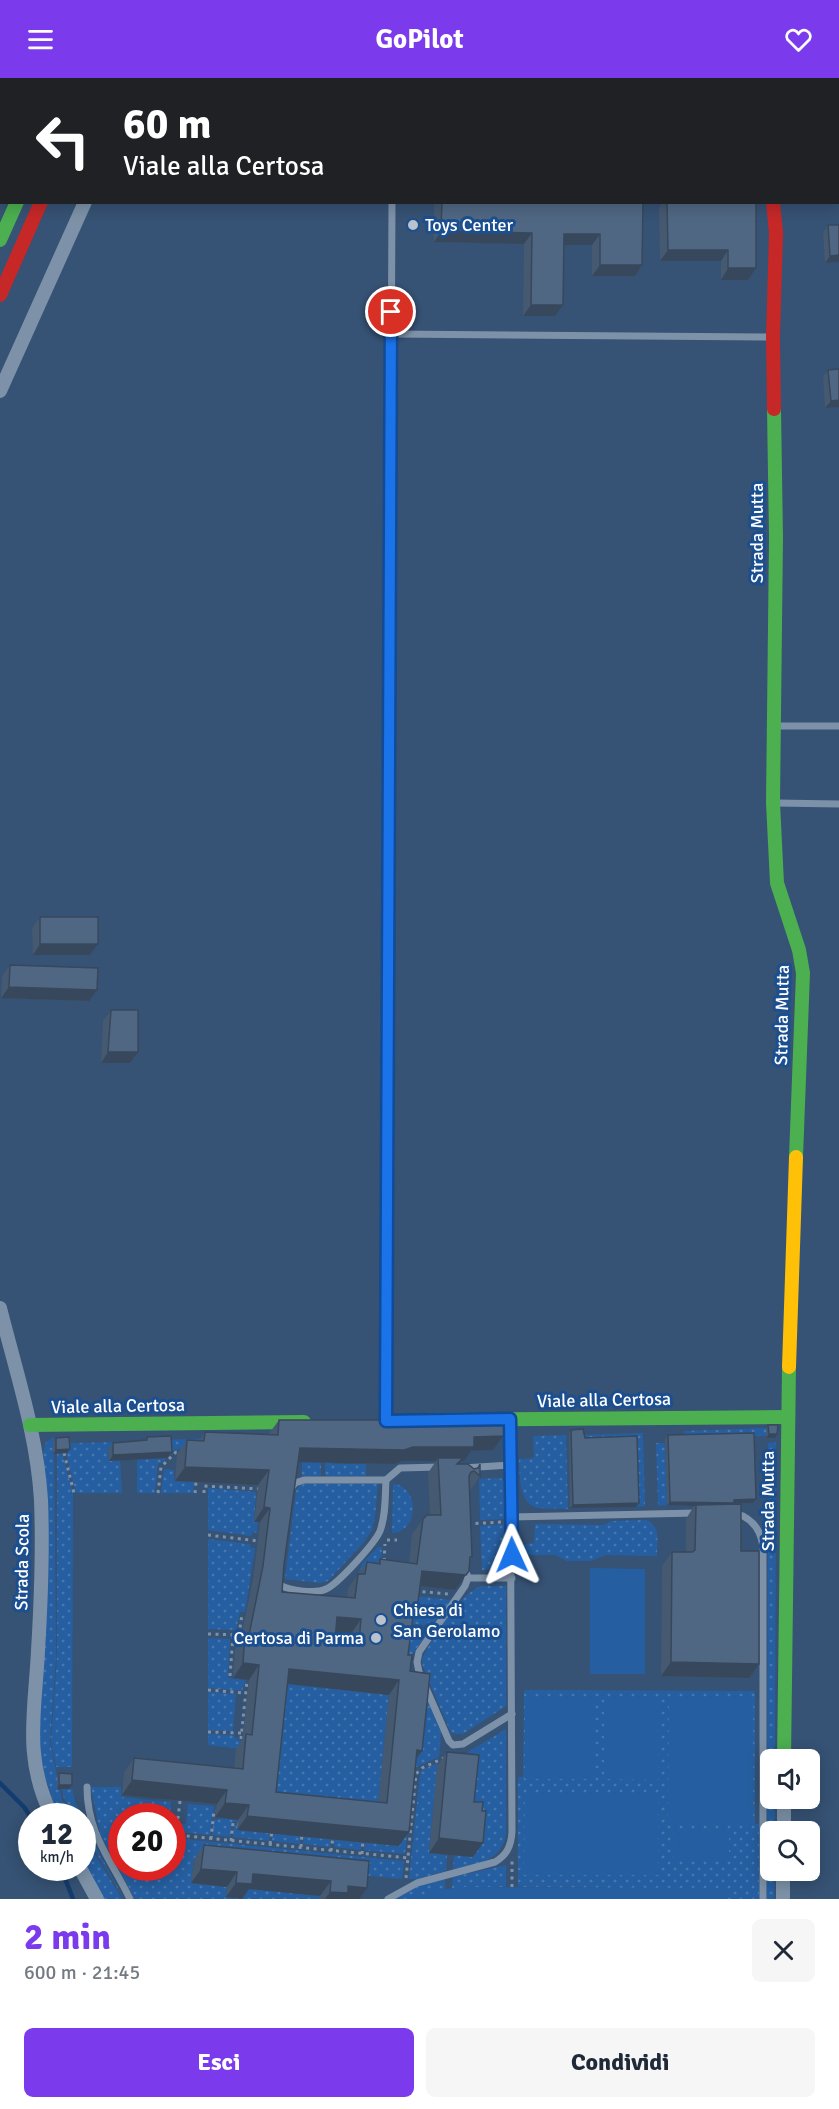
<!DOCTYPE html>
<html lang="it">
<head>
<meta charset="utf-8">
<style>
	body { margin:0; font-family:Signika,sans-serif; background:#f6f6f7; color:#1f2937; height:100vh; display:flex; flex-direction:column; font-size:22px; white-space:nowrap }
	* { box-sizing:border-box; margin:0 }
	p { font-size:20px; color:#747a83 }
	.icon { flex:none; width:33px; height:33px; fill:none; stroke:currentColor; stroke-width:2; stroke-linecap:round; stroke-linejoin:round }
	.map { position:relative; height:1821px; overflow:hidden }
	.drawer { display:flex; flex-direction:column; background:#fff; flex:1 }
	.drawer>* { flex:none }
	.hud { position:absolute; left:0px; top:0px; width:840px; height:126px; box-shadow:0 3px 15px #0003; background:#202124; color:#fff; overflow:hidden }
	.tools { position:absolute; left:760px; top:1671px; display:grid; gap:12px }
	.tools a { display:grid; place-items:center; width:60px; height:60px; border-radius:9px; background:#fff; box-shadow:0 3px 15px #0003; font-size:30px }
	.speed { position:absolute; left:18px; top:1725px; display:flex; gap:12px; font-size:30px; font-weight:700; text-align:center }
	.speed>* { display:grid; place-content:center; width:78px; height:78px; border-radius:50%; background:#fff; box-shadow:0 3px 15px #0003; line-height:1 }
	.speed small { font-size:15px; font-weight:400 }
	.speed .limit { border:9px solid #d22; background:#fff; color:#111 }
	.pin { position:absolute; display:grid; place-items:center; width:51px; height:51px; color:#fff; margin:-26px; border:3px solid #fff; border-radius:50%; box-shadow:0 2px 6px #0007 }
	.me { position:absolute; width:66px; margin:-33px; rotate:359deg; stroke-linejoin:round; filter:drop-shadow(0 0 4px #0008) }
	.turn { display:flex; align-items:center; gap:21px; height:126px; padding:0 24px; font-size:27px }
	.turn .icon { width:78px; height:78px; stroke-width:2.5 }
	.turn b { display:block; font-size:42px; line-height:51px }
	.round { display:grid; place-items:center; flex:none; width:63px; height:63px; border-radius:9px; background:#f6f6f7 }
	.overview { display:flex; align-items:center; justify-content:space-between; height:102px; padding:0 24px }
	h1 { font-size:36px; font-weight:800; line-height:45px; color:#7c3aed }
	.primary-button { display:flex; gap:12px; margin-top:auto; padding:12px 24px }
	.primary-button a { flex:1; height:69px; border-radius:9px; background:#7c3aed; color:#fff; font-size:24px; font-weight:800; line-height:69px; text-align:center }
	.primary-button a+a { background:#f6f6f7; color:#1f2937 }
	header { display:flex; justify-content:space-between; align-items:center; height:78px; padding:0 24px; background:#7c3aed; color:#fff; font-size:27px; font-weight:800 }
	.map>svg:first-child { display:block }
	.green { fill:url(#green-dots) }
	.pitch { fill:#265fa1 }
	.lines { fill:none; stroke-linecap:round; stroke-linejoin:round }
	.stream { stroke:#153c6e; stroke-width:4.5 }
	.path { stroke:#7d92a8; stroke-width:3; stroke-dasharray:3 4.5; stroke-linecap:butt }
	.lane { stroke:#7d92a8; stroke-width:7 }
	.street { stroke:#7d92a8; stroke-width:14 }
	.fast { stroke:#4caf50; stroke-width:14 }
	.slow { stroke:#ffc107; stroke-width:14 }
	.jam { stroke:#c62828; stroke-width:14 }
	.wall { fill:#455971; fill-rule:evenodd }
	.shaded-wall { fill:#38485c }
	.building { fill:#506783; stroke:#38485c; stroke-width:1.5; fill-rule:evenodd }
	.route-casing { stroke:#114b97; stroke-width:15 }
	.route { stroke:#1a73e8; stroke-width:10 }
	.poi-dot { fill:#b9c2ce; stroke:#1b4f8f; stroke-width:2 }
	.labels { text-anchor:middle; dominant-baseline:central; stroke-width:6; stroke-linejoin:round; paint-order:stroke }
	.poi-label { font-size:18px; fill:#fff; stroke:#1b4f8f; text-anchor:start }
	.street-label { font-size:18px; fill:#fff; stroke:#1b4f8f }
</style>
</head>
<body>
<header><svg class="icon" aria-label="menu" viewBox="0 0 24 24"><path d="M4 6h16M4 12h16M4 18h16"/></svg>GoPilot<svg class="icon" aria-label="heart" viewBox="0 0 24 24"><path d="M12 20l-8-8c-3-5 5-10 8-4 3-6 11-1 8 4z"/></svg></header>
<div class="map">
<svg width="839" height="1821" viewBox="0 0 839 1821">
	<defs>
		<pattern id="green-dots" width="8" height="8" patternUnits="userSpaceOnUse" patternTransform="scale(1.5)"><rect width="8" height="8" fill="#265fa1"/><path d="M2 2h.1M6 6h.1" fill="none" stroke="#4777af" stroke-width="1.8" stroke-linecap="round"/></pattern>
	</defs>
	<rect width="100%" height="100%" fill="#365274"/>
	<!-- green -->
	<g class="green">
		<polygon points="766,1350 766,1358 685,1360 684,1353"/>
		<polygon points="643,1355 645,1428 636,1429 635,1362 581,1363 581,1357"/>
		<path d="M566,1357L568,1431C559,1430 548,1431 539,1430C518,1428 520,1396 519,1381L534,1380L533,1358Z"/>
		<polygon points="268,1358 193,1372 176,1371 161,1385 158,1385 155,1415 137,1415 137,1363"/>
		<polygon points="54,1359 56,1579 50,1664 57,1699 57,1712 60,1712 62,1722 72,1738 58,1738 39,1680 46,1440 43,1374 46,1364"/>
		<polygon points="118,1364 119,1370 108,1371 109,1383 120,1382 122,1415 76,1415 66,1375 67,1365"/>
		<polygon points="776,1364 775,1681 771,1682 771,1720 775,1721 775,1753 771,1754 771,1792 775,1793 774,1821 767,1821 768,1365"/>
		<polygon points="656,1365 665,1365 667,1427 658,1428"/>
		<polygon points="57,1375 62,1375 73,1415 72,1689 56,1689 51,1663 57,1579"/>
		<rect x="302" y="1384" width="19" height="14"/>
		<polygon points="325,1384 332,1384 333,1386 366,1386 366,1398 325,1398"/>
		<polygon points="164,1391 174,1392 174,1403 194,1404 193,1415 161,1415"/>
		<polygon points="499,1400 502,1401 504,1405 505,1441 480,1442 479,1401"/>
		<polygon points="304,1406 378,1406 375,1439 372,1452 364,1464 328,1503 320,1505 285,1501 296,1413 299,1408"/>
		<path d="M393,1406C420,1408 419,1454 392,1455Z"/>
		<polygon points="208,1410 256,1414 254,1443 258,1444 257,1455 253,1454 251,1458 208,1452"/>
		<path d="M646,1442C661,1447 657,1465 657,1478L605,1477L591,1483H567L555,1477H518L519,1467L534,1465L535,1446L604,1447L611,1443Z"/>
		<polygon points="505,1446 507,1491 482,1492 480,1448"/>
		<polygon points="208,1461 250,1466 251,1470 255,1470 245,1534 240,1534 236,1552 208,1551"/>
		<polygon points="378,1469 382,1469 380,1497 357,1499 362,1485"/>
		<path d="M481,1508H506V1628L463,1656H454L450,1653L423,1589L422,1581C432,1560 459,1516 481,1508Z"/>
		<polygon points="410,1517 451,1522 432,1548 407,1545"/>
		<polygon points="403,1554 427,1556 401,1592"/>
		<polygon points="208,1560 230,1561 228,1600 246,1602 242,1613 208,1610"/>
		<polygon points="279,1605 389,1617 377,1740 266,1729"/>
		<polygon points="422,1610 441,1655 439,1679 414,1690"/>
		<polygon points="524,1612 755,1613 755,1746 759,1746 759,1821 725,1821 725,1811 518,1809 518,1699 523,1699"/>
		<polygon points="208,1614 236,1616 233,1653 208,1652"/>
		<path d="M506,1651V1755C503,1783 476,1786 453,1791L454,1777L472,1779L467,1691L468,1674Z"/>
		<polygon points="208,1656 233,1657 238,1662 242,1663 241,1671 208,1667"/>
		<polygon points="438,1685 429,1775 447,1777 446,1793 417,1801 409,1801 420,1696 422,1692"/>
		<polygon points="91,1709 121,1709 121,1719 171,1724 170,1738 122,1738 122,1790 172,1790 173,1760 404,1783 402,1801 194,1781 191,1805 227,1809 226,1819 243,1810 320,1818 320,1821 135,1821 100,1756"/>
		<polygon points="62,1711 72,1711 75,1724 82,1738 74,1738 64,1721"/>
		<polygon points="188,1726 214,1728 210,1757 180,1754 181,1746 186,1746"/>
		<polygon points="82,1739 94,1765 124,1821 83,1753"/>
		<polygon points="409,1739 405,1776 364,1772 366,1755"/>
		<polygon points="219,1740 238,1742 238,1744 232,1744 230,1759 212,1757 214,1741 218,1742"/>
		<polygon points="271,1745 269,1763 233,1759 234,1747 238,1747 238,1752 264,1755"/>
		<polygon points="274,1746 279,1756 295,1758 302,1748 300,1766 272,1763"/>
		<polygon points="305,1749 309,1759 326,1761 332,1751 330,1769 303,1766"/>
		<polygon points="335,1752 339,1762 356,1764 363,1754 361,1772 334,1769"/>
		<polygon points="82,1755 122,1821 103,1821 83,1782"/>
		<polygon points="506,1787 506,1809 452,1810 453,1799"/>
		<polygon points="445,1801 445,1811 414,1821 393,1821 416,1809"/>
	</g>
	<!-- pitch -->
	<g class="pitch">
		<polygon points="590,1490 645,1491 645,1596 590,1596"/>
		<polygon points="525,1619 594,1619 593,1701 525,1701"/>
		<polygon points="604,1619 659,1620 658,1702 604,1701"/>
		<polygon points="669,1620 753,1620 753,1746 668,1746"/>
		<polygon points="525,1715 658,1715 658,1797 524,1797"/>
		<polygon points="674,1753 729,1753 729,1783 674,1782"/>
		<polygon points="460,1809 725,1810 725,1821 414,1821 439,1812"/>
	</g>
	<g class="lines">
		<!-- stream -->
		<g class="stream">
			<polyline points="0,1705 24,1729 32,1741"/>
			<polyline points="61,1790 73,1821"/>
		</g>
		<!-- path -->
		<g class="path">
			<polyline points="64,1375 74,1415"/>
			<polyline points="158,1415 161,1389 176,1374 181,1374"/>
			<polyline points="195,1415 196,1404"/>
			<polyline points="204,1415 204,1408 261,1411"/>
			<polyline points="468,1446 501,1444"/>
			<polyline points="208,1457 258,1463"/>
			<polyline points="387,1462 397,1462"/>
			<polyline points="384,1483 385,1466"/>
			<polyline points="415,1513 448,1516"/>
			<polyline points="409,1550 424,1551"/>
			<polyline points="208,1556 241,1557"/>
			<polyline points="239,1557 242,1536"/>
			<polyline points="230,1598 233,1557"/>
			<polyline points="208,1612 245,1615"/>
			<polyline points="208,1654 242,1655"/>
			<polyline points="241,1661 247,1603"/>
			<polyline points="180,1723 176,1757 408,1780"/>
			<polyline points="211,1761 214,1733 216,1733"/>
			<polyline points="231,1763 233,1745 238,1746"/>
			<polyline points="270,1766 272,1753"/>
			<polyline points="301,1769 302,1756"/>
			<polyline points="331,1773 333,1759"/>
			<polyline points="362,1776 363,1762"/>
			<polyline points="406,1800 416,1696 422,1690 444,1680"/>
			<polyline points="512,1809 512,1783"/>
		</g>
		<!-- lane -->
		<g class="lane">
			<polyline points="393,2 393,0"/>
			<polyline points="391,256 773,259"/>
			<polyline points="776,648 839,648"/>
			<polyline points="776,725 839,726"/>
			<polyline points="386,1343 392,124"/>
			<polyline points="463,1390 510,1387"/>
			<polyline points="290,1412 295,1405 304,1402 386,1402"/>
			<path d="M735,1435C752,1440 761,1451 763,1469V1821"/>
			<polyline points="511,1439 697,1435"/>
			<polyline points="467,1496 468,1500 512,1500"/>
			<polyline points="468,1500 465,1508 419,1574 417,1584 419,1594 449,1663 453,1667 463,1666 512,1636"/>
			<path d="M279,1501L280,1507C290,1513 316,1516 326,1511C338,1506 375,1465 380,1453C386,1437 385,1419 386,1402L400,1390L440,1389"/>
			<path d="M87,1709C87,1756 111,1781 130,1821"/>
			<path d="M388,1821L417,1805L495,1784C507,1777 511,1768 512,1754L510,1344"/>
		</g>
		<!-- street -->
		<g class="street">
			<polyline points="766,0 766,2"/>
			<polyline points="142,2 142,0"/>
			<polyline points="0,313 85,124"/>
			<path d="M0,1230C16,1294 37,1356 41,1422C43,1472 41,1523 38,1573C35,1634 23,1680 52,1738"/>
			<polyline points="784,1754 784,1720"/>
			<polyline points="80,1790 97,1821"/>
			<polyline points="783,1821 783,1792"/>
		</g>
		<!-- fast -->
		<g class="fast">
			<polyline points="96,0 96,2"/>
			<polyline points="71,2 72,0"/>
			<polyline points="0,162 17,124"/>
			<polyline points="774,331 776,459 773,725 777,805 799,872 803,895 796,1079"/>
			<polyline points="423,1342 787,1339"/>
			<polyline points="30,1347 304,1344"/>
			<polyline points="784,1682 789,1289"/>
		</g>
		<!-- slow -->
		<polyline class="slow" points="789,1289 796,1079"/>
		<!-- jam -->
		<g class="jam">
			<polyline points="773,124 776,155 773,259 774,331"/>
			<polyline points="0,217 41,124"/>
		</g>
	</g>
	<!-- wall -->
	<g class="wall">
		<polygon points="434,124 643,124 642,187 635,198 592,198 592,167 564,167 563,227 555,238 523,238 524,166 434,164"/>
		<polygon points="663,124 756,124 748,202 721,202 721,183 660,183 659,129"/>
		<polygon points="828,147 839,184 825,185 823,155"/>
		<polygon points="828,292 839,329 825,330 823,299"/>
		<polygon points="40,839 98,866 90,877 33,877 32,850"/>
		<polygon points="10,887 89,923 1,920 2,898"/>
		<polygon points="111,932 138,974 130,985 101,985 103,943"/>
		<path d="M416,1341L450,1342L465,1345L493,1372L471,1373L464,1383H461L459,1386L474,1391L477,1390L480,1386V1398L470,1413L469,1412L472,1479L455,1512L420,1508L413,1537L408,1577L417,1680L399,1768L237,1752L238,1742L215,1739L217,1726L122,1717L124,1695L134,1680L234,1690L236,1671L242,1662L249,1602L233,1600L235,1571L240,1563L253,1502L260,1444H254L258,1407L175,1403L177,1376L187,1362L199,1363L205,1354L268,1357L279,1342H414ZM403,1383H436L428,1395L430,1437L423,1441L412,1456L409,1485L380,1481L377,1485L367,1484L348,1510L347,1519L282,1514L284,1486L298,1384L394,1386ZM336,1555L351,1556L350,1564L335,1562ZM287,1606L389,1617L378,1725L276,1714Z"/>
		<polygon points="768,1347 777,1356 775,1360 766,1360 766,1351"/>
		<polygon points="571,1352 585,1360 639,1425 636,1429 570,1430 569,1356"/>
		<polygon points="668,1357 756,1421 753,1425 734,1425 734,1426 741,1473 749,1600 661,1598 662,1488 672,1474 686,1474 686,1441 694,1428 667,1427 665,1361"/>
		<polygon points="147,1359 167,1380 109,1383 108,1371 113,1365 145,1363"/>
		<polygon points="56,1360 70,1371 67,1375 53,1376 53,1363"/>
		<polygon points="447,1674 474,1724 482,1733 473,1779 429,1775 437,1688"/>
		<polygon points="59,1695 72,1707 69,1711 57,1711 57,1699"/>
		<polygon points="204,1767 369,1783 359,1821 320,1821 320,1818 249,1811 242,1821 226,1819 227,1809 191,1805 194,1781"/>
	</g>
	<!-- shaded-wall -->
	<g class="shaded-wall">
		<polygon points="441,153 532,155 524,166 434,164"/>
		<polygon points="564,156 600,156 592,167 556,167"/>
		<polygon points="668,172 728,172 721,183 660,183"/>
		<polygon points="839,177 839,184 825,185 830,178"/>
		<polygon points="600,187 642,187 635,198 592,198"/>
		<polygon points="728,190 756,190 748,202 721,202"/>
		<polygon points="531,227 563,227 555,238 523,238"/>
		<polygon points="839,322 839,329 825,330 831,323"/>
		<polygon points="40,866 98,866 90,877 33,877"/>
		<polygon points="9,909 97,912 89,923 1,920"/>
		<polygon points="108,974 138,974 130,985 101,985"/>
		<polygon points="769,1356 777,1356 775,1360 766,1360"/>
		<polygon points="503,1358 493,1372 471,1373 464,1383 461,1383 453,1395 438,1380 436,1383 403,1383 394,1386 290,1384 300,1370 413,1369 474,1359"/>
		<polygon points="70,1371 67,1375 53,1376 56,1372"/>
		<polygon points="172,1374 167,1380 109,1383 113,1377"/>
		<polygon points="185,1389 269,1392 258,1407 175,1403"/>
		<polygon points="756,1421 753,1425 734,1425 732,1429 696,1427 694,1428 667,1427 670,1424"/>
		<polygon points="639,1425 636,1429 570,1430 573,1427"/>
		<polygon points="264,1429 270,1430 260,1444 254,1444"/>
		<polygon points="422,1493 466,1497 455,1512 412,1507"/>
		<polygon points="337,1539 361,1541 351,1556 327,1554"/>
		<polygon points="671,1584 759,1586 749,1600 661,1598"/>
		<polygon points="243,1585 259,1587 249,1602 233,1600"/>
		<polygon points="289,1591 399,1602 389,1617 279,1605"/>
		<polygon points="417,1672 422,1673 412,1687"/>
		<polygon points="132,1702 227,1712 217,1726 122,1717"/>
		<polygon points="59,1707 72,1707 69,1711 57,1711"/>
		<polygon points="225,1725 249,1727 238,1742 215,1739"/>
		<polygon points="247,1738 409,1754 399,1768 237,1752"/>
		<polygon points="439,1760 483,1765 473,1779 429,1775"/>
		<polygon points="201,1791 237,1794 227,1809 191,1805"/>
		<polygon points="253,1796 331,1803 320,1818 249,1811 242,1821 226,1819 236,1805"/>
		<polygon points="348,1808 367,1810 359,1821 325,1821 330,1814"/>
	</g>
	<!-- building -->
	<g class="building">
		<rect x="551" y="0" width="154" height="2"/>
		<rect x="808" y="0" width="30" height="2"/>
		<polygon points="442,124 643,124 642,187 600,187 600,156 564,156 563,227 531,227 532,155 441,153"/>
		<polygon points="667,124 756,124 756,190 728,190 728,172 668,172"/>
		<polygon points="828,147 839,147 839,177 830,178"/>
		<polygon points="839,291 839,322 831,323 828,292"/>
		<rect x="40" y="839" width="58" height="27"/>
		<polygon points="10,887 98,890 97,912 9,909"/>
		<polygon points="111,932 138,932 138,974 108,974"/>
		<path d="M450,1340V1342H465V1345L513,1343L503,1358L474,1359V1369H413L404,1372L300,1370L284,1486L282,1514L355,1520L358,1496H365L367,1484L380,1486V1481L417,1486L423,1441L427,1437H441L438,1380H463L457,1386H468L474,1391L478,1390L480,1386V1398L474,1393L471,1394L469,1398L472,1479H470L469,1493L466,1497L422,1493L417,1531H414L408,1577H412L410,1593L430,1596L422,1673L417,1672L409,1754L247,1738L249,1727L225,1725L227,1712L132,1702L134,1680L243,1691L246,1656L252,1657L259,1587L243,1585L245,1557H249L263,1488L270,1430L264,1429L269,1392L185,1389L187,1362L204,1363L205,1354L278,1357L279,1342H416V1341ZM337,1539L361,1541L359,1564L335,1562ZM289,1591L399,1602L387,1725L276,1714Z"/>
		<polygon points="768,1347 778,1347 777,1356 769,1356"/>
		<polygon points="583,1351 585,1360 637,1358 639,1425 573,1427 571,1352"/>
		<polygon points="754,1355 756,1421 734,1422 734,1425 670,1424 668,1357"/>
		<polygon points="171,1358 172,1374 113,1377 113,1365 147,1362 147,1359"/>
		<polygon points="69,1359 70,1371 56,1372 56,1360"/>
		<polygon points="741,1426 741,1473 759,1473 759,1586 671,1584 672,1474 692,1474 695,1472 696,1427"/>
		<polygon points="447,1674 479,1677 474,1724 483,1724 482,1733 486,1733 483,1765 439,1760"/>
		<polygon points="59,1695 72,1696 72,1707 59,1707"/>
		<polygon points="204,1767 369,1783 367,1810 348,1808 348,1815 330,1814 331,1803 253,1796 252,1806 236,1805 237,1794 201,1791"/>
	</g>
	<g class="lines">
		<!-- route casing -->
		<g class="route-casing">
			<polyline id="route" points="391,234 386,1343 510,1341 512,1477"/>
		</g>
		<!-- route -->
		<use href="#route" class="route"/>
	</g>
	<!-- markers -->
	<g class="poi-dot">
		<circle cx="413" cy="147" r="6"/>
		<circle cx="381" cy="1542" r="6"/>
		<circle cx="376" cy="1560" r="6"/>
	</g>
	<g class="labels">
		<!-- poi labels -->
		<g class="poi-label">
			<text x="425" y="147">Toys Center</text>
			<text x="393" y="1532">Chiesa di<tspan x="393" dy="21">San Gerolamo</tspan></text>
			<text x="364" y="1560" text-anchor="end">Certosa di Parma</text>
		</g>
		<!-- street labels -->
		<g class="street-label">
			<text transform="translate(757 455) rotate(-90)">Strada Mutta</text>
			<text transform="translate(782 937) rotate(-89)">Strada Mutta</text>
			<text transform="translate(604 1322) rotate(-1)">Viale alla Certosa</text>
			<text transform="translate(118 1328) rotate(-1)">Viale alla Certosa</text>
			<text transform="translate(768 1423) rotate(-90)">Strada Mutta</text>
			<text transform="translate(22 1484) rotate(-89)">Strada Scola</text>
		</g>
	</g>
</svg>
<div class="tools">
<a><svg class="icon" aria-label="sound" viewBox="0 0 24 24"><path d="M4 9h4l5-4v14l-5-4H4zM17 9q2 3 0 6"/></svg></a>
<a><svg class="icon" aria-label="search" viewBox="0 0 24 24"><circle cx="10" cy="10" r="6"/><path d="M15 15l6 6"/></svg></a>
</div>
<div class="speed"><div>12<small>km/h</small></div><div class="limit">20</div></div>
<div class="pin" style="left:391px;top:234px;background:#d93025"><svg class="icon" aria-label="arrive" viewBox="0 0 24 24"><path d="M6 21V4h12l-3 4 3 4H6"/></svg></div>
<svg class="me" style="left:512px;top:1477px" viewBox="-20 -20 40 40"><path d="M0-17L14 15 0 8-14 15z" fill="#1a73e8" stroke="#fff" stroke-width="4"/></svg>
<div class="hud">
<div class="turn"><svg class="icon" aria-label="left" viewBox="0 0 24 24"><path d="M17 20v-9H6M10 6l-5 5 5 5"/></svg><div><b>60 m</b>Viale alla Certosa</div></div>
</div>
</div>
<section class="drawer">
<div class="overview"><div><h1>2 min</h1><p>600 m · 21:45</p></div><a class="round"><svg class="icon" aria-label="close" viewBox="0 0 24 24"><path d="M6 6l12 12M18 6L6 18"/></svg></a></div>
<div class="primary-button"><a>Esci</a><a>Condividi</a></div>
</section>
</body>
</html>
